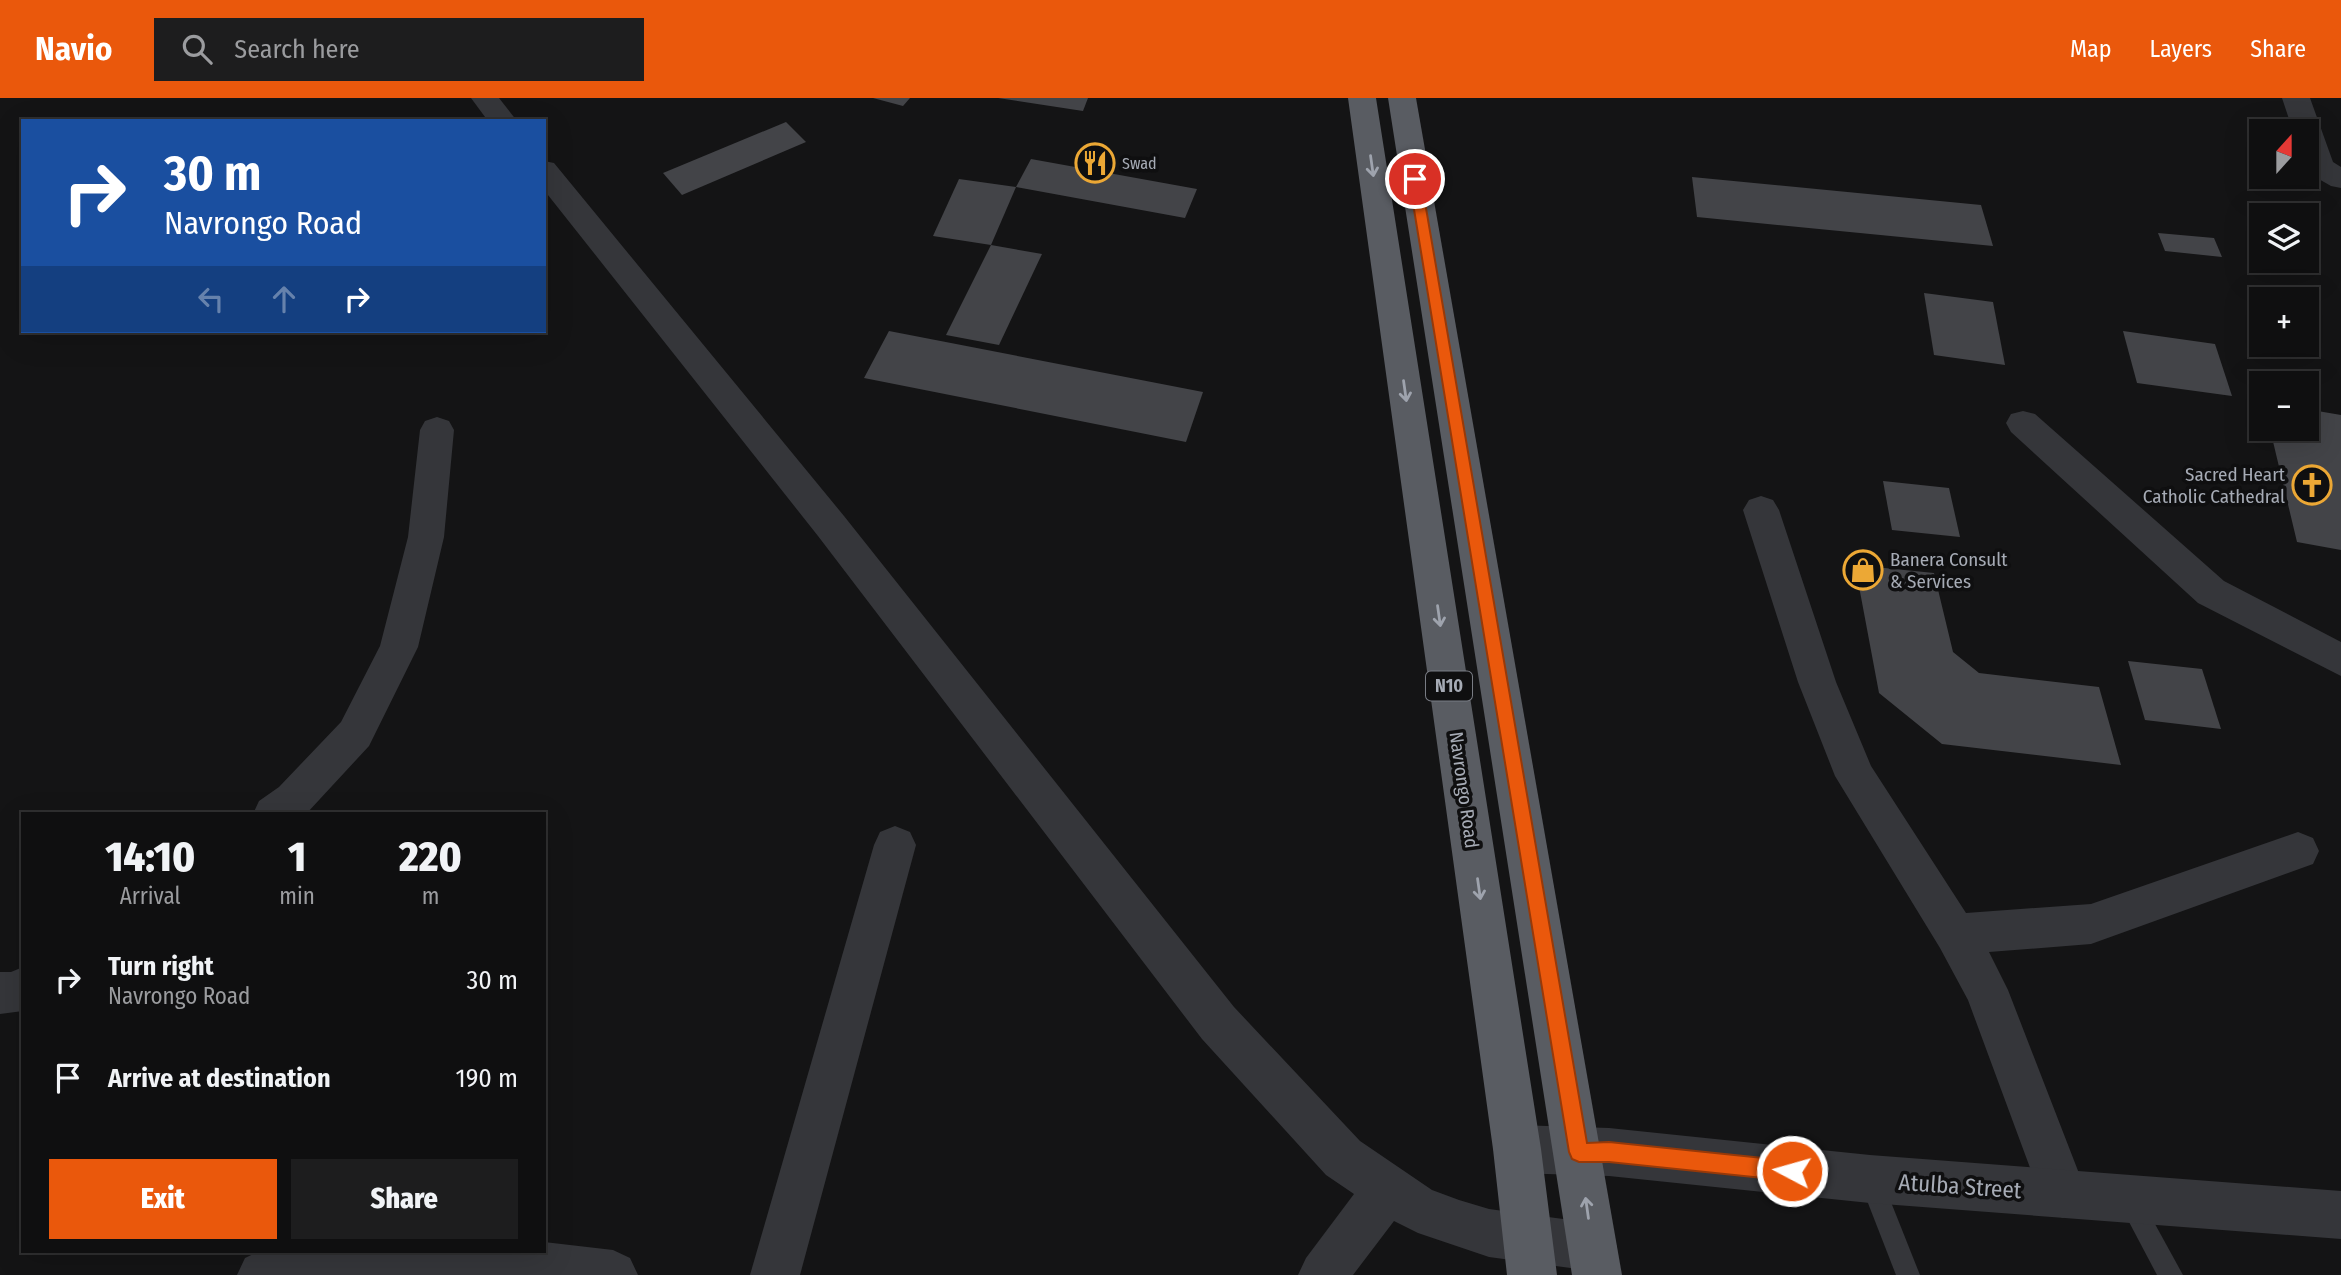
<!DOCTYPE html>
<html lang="en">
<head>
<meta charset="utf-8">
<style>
	body { margin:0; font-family:"Fira Sans Condensed",sans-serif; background:#1d1d1e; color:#f1f3f6; height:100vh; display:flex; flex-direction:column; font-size:26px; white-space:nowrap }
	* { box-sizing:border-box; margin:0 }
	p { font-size:23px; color:#9b9c9f }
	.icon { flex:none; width:38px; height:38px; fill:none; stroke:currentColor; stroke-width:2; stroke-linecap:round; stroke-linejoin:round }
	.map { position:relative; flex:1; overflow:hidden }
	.sheet { position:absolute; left:21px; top:714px; width:525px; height:441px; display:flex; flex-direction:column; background:#0f0f10; border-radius:0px; box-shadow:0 7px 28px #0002,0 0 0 2px #2f2f30 }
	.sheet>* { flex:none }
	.banner { position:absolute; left:21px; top:21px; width:525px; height:214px; border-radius:0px; box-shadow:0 7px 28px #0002,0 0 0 2px #2f2f30; background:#1a4fa0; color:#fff; overflow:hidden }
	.needle { width:46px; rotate:21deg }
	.controls { position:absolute; left:2249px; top:21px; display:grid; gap:14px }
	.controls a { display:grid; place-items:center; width:70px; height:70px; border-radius:0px; background:#0f0f10; box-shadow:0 7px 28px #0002,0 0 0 2px #2f2f30; font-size:35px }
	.pin { position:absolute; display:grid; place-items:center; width:60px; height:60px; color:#fff; margin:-30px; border:4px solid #fff; border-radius:50%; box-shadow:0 2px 7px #0007 }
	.me { position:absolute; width:77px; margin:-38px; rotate:276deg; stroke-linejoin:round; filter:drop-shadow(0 0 5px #0008) }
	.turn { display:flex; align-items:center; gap:24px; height:147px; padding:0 28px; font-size:32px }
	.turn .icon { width:91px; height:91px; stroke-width:2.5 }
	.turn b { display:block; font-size:49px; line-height:60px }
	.lanes { display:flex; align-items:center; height:66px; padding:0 28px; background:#0003; justify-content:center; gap:35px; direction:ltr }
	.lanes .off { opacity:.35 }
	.eta { display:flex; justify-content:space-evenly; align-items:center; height:119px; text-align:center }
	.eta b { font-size:42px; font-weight:800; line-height:49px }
	.action { display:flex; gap:14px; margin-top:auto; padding:14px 28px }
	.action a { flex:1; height:80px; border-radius:0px; background:#ea580c; color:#fff; font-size:28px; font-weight:800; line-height:80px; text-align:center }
	.action a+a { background:#1d1d1e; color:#f1f3f6 }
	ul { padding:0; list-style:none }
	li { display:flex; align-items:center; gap:21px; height:98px; padding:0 28px }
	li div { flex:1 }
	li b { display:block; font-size:26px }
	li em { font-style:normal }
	header { display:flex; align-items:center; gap:42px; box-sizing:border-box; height:98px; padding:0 35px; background:#ea580c; color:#fff }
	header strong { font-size:33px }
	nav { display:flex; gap:38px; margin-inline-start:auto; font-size:24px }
	.search { width:490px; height:63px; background:#1d1d1e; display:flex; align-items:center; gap:18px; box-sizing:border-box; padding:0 24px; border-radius:0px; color:#9b9c9f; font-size:26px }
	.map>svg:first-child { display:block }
	.building { fill:#434448 }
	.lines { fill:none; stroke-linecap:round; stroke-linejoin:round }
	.service { fill:#35363a; fill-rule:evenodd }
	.minor { fill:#35363a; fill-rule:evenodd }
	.tertiary { fill:#35363a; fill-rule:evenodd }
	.trunk { fill:#595c62; fill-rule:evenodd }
	.oneway { stroke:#9ea3ad }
	.route { fill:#ea580c; stroke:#983908; stroke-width:2 }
	.labels { text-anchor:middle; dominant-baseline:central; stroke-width:7; stroke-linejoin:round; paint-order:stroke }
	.far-poi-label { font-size:16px; fill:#a6abb5; stroke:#0f0f10; text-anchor:start }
	.shield { fill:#0f0f10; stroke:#797c84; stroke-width:2 }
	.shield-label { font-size:18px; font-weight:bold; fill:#a6abb5 }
	.poi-label { font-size:19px; fill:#a6abb5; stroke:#0f0f10; text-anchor:end }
	.street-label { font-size:19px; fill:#a6abb5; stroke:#0f0f10 }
	.near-street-label { font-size:23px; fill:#a6abb5; stroke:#0f0f10 }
</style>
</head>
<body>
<header>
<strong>Navio</strong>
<div class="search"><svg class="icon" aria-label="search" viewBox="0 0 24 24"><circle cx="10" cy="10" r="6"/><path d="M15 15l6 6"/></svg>Search here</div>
<nav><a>Map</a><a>Layers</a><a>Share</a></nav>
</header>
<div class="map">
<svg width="2341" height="1177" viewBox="0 0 2341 1177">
	<rect width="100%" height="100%" fill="#141415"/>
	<!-- building -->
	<g class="building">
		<polygon points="873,0 910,0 903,8"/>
		<polygon points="998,0 1088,0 1083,13"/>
		<polygon points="786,24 806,44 682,97 663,75"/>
		<polygon points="1031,61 1197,91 1185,120 1016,89"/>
		<polygon points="1692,79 1981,107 1993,148 1697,119"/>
		<polygon points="959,81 1016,89 991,147 933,138"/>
		<polygon points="2158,135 2214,140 2222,159 2165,153"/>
		<polygon points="991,147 1042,156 999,247 946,237"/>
		<polygon points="1924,195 1993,204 2005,267 1934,257"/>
		<polygon points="889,233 1203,294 1186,344 864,280"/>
		<polygon points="2123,233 2215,246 2232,298 2137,285"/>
		<polygon points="2306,311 2341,317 2341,452 2297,444 2270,331 2306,331"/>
		<polygon points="1883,383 1949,390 1960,439 1892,432"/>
		<polygon points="1855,467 1934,475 1953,554 1979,575 2099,589 2121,667 1942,646 1879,595"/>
		<polygon points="2128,563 2202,571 2221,631 2145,622"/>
	</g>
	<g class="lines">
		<!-- service -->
		<g class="service">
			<polygon points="1871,1070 1879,1074 1920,1177 1896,1177 1859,1082 1863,1074"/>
			<polygon points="2131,1093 2139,1097 2183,1177 2157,1177 2119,1105 2123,1097"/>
		</g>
		<!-- minor -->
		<g class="minor">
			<polygon points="471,0 499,0 517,23 488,23"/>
			<polygon points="2282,0 2310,0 2333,64 2341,69 2341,90 2331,88 2310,76 2306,70 2306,33 2293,33"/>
			<polygon points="544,63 554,65 844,418 1234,909 1360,1043 1432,1092 1459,1102 1489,1111 1593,1125 1610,1132 1617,1149 1610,1166 1593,1173 1489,1159 1418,1135 1394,1123 1353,1177 1298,1177 1306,1160 1354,1096 1326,1077 1202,941 818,438 544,92"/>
			<polygon points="2023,313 2035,316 2224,483 2341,544 2341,578 2198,505 2011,334 2006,325 2011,316"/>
			<polygon points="437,319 449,323 454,332 444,439 418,549 369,648 307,715 253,716 259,703 279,689 341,624 380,548 408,439 420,332 425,323"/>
			<polygon points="1761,398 1773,402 1779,412 1836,584 1871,668 1966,815 2091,806 2298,734 2313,740 2319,753 2313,766 2091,846 1989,854 2008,892 2087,1096 2080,1113 2063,1120 2046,1113 1968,902 1940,850 1835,678 1798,584 1743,412 1749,402"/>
			<polygon points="895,728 910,734 916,747 800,1177 750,1177 874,747 880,734"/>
			<polygon points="23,869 23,913 0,916 0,874 11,874"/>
			<polygon points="544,1144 613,1152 630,1160 638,1177 237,1177 245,1160 260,1153 544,1153"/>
		</g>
		<!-- tertiary -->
		<polygon class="tertiary" points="1517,1027 1609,1030 1870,1057 2341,1093 2341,1141 1870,1105 1609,1078 1517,1075 1500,1068 1493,1051 1500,1034"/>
		<!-- trunk -->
		<g class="trunk">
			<polygon points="1348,0 1376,0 1541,1051 1557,1177 1507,1177 1493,1051"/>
			<polygon points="1388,0 1416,0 1622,1177 1572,1177"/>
		</g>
	</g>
	<!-- one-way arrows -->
	<defs><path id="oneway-shaft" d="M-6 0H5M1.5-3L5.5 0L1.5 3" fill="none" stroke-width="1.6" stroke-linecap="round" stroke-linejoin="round" transform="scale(1.75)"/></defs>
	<g class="oneway">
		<use href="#oneway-shaft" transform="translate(1372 68) rotate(82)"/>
		<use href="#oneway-shaft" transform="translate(1405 293) rotate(82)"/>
		<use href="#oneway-shaft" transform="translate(1439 518) rotate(82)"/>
		<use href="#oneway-shaft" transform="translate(1479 791) rotate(82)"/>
		<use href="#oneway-shaft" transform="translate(1587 1110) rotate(-98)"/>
	</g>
	<!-- route -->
	<polygon class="route" points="1415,77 1421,81 1587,1045 1609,1044 1792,1063 1799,1066 1802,1073 1799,1080 1792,1083 1609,1064 1579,1064 1572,1061 1569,1054 1409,81"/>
	<!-- icons -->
	<defs>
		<g id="restaurant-ring" transform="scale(2.0125)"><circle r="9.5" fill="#0f0f10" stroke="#eca835" stroke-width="1.5"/><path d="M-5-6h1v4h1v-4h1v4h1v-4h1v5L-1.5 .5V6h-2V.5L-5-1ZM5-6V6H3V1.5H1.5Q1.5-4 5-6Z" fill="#eca835"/></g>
		<g id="church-ring" transform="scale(2.0125)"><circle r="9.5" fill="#0f0f10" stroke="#eca835" stroke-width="1.5"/><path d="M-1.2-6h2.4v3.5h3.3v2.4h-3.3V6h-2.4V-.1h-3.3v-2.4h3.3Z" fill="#eca835"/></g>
		<g id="shop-ring" transform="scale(2.0125)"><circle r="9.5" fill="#0f0f10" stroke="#eca835" stroke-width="1.5"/><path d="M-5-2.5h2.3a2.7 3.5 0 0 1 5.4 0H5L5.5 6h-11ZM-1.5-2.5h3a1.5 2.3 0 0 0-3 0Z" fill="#eca835"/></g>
	</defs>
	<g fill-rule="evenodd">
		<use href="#restaurant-ring" x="1095" y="65"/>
		<use href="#church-ring" x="2312" y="387"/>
		<use href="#shop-ring" x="1863" y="472"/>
	</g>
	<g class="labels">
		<!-- far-poi labels -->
		<g class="far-poi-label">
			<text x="1122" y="65">Swad</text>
		</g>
		<!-- shield labels -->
		<rect class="shield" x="1426" y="573.5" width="46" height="29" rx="5"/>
		<g class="shield-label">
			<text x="1449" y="588">N10</text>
		</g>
		<!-- poi labels -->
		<g class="poi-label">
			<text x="2285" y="376">Sacred Heart<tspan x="2285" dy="22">Catholic Cathedral</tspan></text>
			<text x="1890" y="461" text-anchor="start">Banera Consult<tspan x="1890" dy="22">&amp; Services</tspan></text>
		</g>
		<!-- street labels -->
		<g class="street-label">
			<text transform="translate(1464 692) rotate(82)">Navrongo Road</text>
		</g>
		<!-- near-street labels -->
		<g class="near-street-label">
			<text transform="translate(1960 1088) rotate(4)">Atulba Street</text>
		</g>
	</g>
</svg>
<div class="controls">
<a><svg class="needle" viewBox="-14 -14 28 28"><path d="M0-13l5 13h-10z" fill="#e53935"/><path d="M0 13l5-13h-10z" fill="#9b9c9f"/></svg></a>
<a><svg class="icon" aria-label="layers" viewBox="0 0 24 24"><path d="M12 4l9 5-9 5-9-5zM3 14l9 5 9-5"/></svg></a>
<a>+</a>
<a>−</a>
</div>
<div class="pin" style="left:1415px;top:81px;background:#d93025"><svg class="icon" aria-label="arrive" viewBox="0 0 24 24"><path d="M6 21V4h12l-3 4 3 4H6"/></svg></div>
<svg class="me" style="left:1792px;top:1073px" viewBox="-20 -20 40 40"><circle r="17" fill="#ea580c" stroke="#fff" stroke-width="3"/><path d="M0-11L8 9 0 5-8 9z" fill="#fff"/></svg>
<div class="banner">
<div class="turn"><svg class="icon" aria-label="right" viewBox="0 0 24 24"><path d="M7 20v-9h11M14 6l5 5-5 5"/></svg><div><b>30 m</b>Navrongo Road</div></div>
<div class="lanes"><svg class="icon off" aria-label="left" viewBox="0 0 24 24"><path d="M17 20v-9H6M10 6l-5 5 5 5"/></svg><svg class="icon off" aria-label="ahead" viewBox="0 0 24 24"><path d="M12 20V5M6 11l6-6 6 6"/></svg><svg class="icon" aria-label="right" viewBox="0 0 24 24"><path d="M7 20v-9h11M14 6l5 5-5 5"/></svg></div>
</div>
<section class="sheet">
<div class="eta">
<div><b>14:10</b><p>Arrival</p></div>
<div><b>1</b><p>min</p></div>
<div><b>220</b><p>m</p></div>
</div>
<ul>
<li><svg class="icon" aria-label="right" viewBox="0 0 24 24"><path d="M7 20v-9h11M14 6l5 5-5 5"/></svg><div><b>Turn right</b><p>Navrongo Road</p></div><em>30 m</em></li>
<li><svg class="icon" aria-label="arrive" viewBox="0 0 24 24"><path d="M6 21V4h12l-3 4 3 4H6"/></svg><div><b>Arrive at destination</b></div><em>190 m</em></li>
</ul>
<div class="action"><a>Exit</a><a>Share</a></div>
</section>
</div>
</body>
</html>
